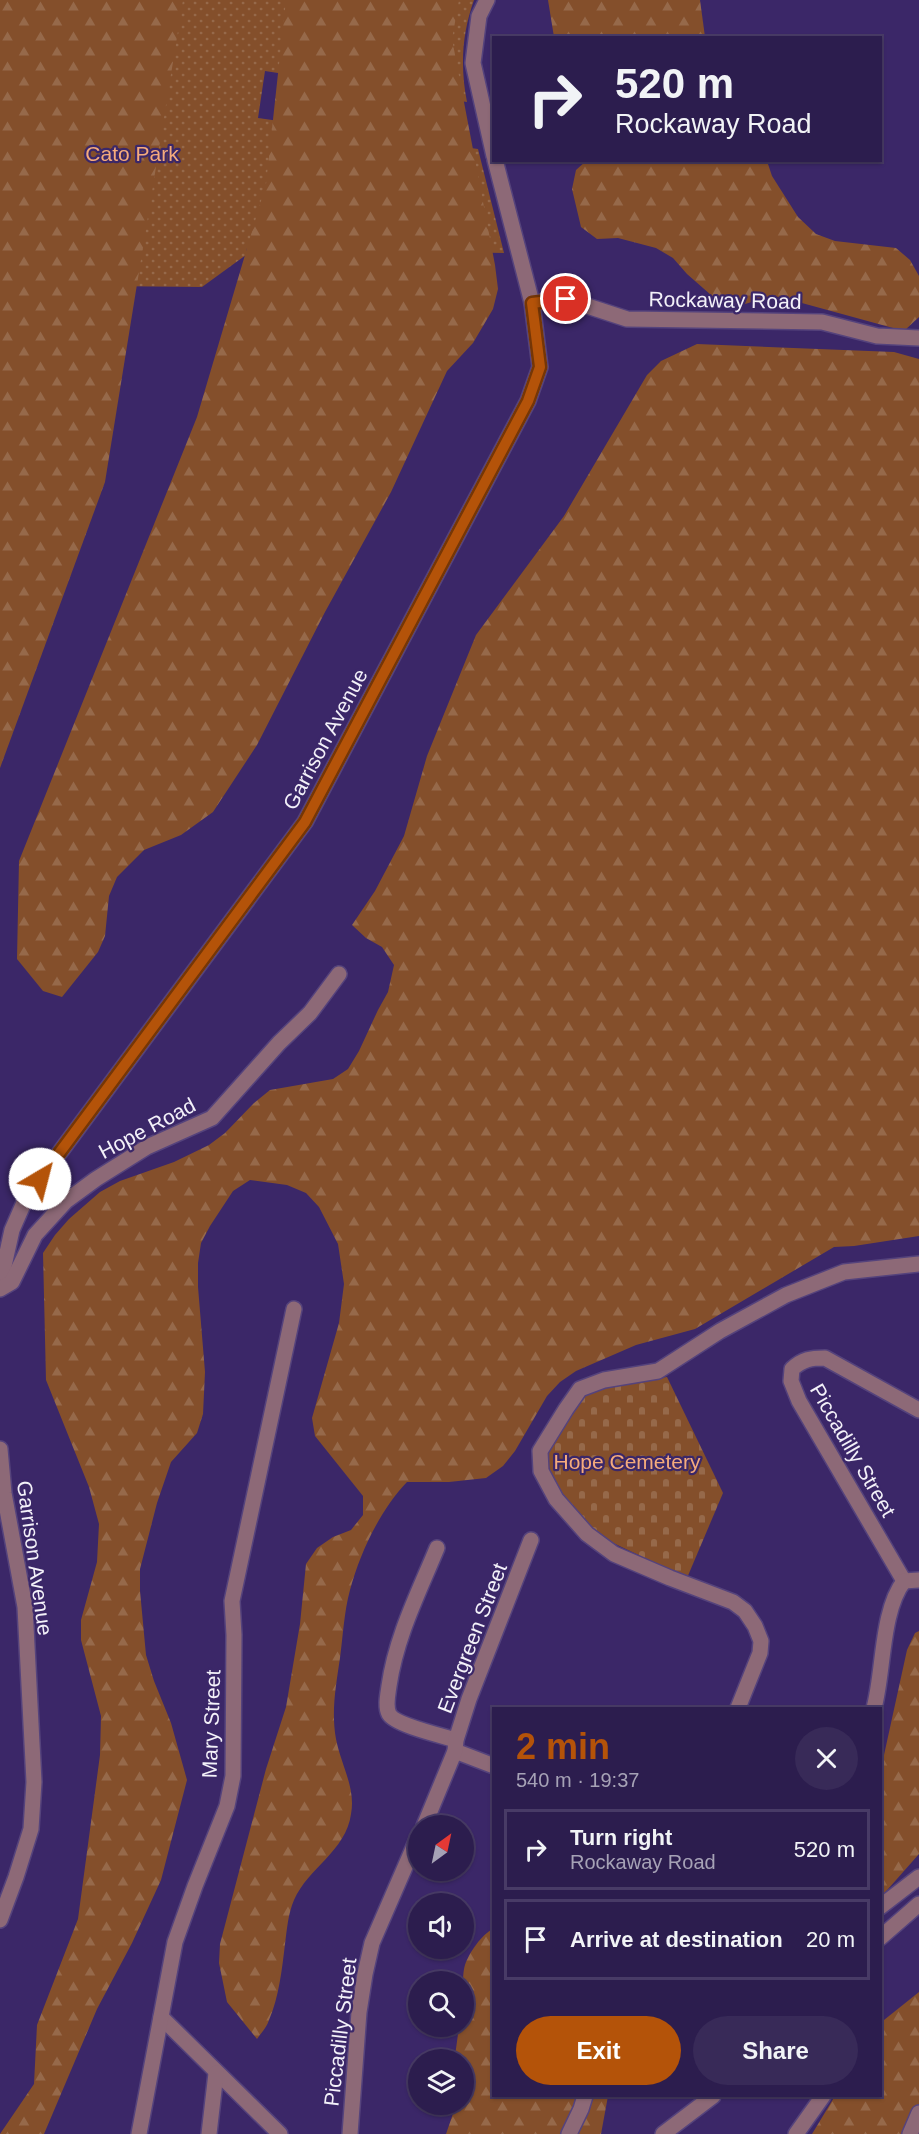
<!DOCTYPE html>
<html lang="en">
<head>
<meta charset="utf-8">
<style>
	body { margin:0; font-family:Helvetica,sans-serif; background:#382a58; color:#f1f3f6; height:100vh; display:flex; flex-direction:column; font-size:22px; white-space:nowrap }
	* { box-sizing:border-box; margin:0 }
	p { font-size:20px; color:#a6a2b6 }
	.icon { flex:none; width:33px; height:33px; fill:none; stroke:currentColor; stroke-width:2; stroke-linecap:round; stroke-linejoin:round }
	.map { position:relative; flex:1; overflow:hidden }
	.panel { position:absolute; left:492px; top:1707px; width:390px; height:390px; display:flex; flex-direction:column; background:#2c1d4e; border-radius:0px; box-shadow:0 2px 4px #0004,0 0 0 2px #483b66 }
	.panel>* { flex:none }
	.top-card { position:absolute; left:492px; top:36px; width:390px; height:126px; border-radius:0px; box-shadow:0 2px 4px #0004,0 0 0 2px #483b66; background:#2c1d4e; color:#f1f3f6; overflow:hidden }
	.needle { width:39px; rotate:33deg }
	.fabs { position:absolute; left:408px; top:1815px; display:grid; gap:12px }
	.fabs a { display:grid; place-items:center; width:66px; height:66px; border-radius:50%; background:#2c1d4e; box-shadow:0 2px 4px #0004,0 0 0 2px #483b66; font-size:30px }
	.pin { position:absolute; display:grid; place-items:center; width:51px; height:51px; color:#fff; margin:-26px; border:3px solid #fff; border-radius:50%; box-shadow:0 2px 6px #0007 }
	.me { position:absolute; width:66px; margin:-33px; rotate:37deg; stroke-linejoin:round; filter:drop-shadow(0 0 4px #0008) }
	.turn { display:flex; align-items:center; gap:21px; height:126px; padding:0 24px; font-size:27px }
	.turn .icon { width:78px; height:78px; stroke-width:2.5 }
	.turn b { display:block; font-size:42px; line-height:51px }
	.round { display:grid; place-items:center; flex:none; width:63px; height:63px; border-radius:32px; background:#382a58 }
	.head { display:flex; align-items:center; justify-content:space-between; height:102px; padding:0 24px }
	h1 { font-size:36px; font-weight:700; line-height:45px; color:#b45309 }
	.button { display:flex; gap:12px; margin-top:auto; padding:12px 24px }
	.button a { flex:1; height:69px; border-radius:36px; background:#b45309; color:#fff; font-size:24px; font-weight:700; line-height:69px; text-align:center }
	.button a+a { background:#382a58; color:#f1f3f6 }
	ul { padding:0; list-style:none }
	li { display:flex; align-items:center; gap:18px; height:81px; margin:0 12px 9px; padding:0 12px; border:3px solid #483b66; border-radius:0px }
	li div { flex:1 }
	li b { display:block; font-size:22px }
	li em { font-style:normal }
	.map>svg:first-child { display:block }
	.grass { fill:url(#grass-dots) }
	.forest { fill:url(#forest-firs) }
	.cemetery { fill:url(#cemetery-stones) }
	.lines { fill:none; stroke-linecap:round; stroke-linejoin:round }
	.street-casing { stroke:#55437c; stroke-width:18 }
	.street { stroke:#8d6977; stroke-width:15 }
	.route-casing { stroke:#753606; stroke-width:15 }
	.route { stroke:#b45309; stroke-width:10 }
	.labels { text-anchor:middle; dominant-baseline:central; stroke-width:4.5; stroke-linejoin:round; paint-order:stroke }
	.park-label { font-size:21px; fill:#f5ab7c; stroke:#3b2768 }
	.street-label { font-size:21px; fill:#f3f1f9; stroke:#3b2768 }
</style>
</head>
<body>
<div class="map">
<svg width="919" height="2134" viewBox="0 0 919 2134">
	<defs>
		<pattern id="grass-dots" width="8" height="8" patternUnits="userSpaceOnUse" patternTransform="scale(1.5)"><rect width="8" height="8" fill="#844f2b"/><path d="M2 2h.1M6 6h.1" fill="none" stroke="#96694a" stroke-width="1.8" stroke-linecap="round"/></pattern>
		<pattern id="forest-firs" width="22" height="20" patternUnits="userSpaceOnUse" patternTransform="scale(1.5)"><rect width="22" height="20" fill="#844f2b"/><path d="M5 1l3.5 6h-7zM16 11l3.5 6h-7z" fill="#96694a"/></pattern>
		<pattern id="cemetery-stones" width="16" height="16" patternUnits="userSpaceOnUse" patternTransform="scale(1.5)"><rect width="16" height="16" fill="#844f2b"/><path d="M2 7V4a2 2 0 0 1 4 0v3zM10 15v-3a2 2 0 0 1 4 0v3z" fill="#96694a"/></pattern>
	</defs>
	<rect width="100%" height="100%" fill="#3b2768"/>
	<!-- grass -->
	<path class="grass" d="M0,0H474C462,33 460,67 467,102L265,71L258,118L478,149L504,253L247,248L246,255L202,287L0,285Z"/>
	<!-- forest -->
	<g class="forest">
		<polygon points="0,0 183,0 105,482 0,768"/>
		<polygon points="286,0 459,0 452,39 495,265 498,289 493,309 473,343 447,371 391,492 325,612 257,745 213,812 181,835 144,850 117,877 109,896 105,936 98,952 62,997 43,991 17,959 19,861 197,417 266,184"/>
		<polygon points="548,0 700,0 705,37 554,37"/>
		<polygon points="586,161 767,161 772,176 798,217 816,234 835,241 896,248 910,260 919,276 919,317 904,331 780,297 761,299 742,305 719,302 687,274 673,258 656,248 618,238 597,239 581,227 572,189 576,170"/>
		<path d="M697,344L894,352L919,359V1236L854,1246L834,1247L695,1329L636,1345L576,1371L560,1382L547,1396L515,1451L503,1466L486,1478L449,1482H407C380,1510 360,1553 350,1590C344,1612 343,1636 340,1658C336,1685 331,1712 336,1739C341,1765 356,1788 351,1814C346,1851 308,1868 294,1900C288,1914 287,1929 285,1944C282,1969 279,1997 269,2020C267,2027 261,2033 257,2039L227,2002L219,1963L220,1944L266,1769L286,1707L300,1624L306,1564L317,1548L333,1537L351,1530L363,1515V1496L315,1436L312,1418L339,1323L344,1284L338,1244L319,1207L306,1193L287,1185L250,1180L233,1191L210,1226L201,1243L198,1263V1287L205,1372L203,1414L197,1433L171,1462L157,1503L140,1569V1591L146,1655L154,1681L171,1723L187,1780L161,1880L132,1943L97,2009L44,2134H0L34,2084L37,2025L78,1919L100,1755L101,1716L81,1640V1620L97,1562L99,1524L89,1487L46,1380L43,1253L55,1235L69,1219L100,1192L120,1181L174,1162L209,1145L225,1133L254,1103L270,1090L333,1079L348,1069L359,1051L378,1010L388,992L394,965L382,947L366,938L352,925L375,891L404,836L427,756L476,635L564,516L647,375L661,361Z"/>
		<polygon points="919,1631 919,1854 881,1897 881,1758 884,1755 907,1650 915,1633"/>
		<path d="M493,1929L494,2096H608L601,2134H446L456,2105L464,2104V2060L455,2059V2056L459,2027L464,2026C464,2012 461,1977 465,1965C469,1953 482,1934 493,1929Z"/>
		<polygon points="919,1992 919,2134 812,2134 835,2096 880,2096 881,2025 884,2020"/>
	</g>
	<!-- cemetery -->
	<polygon class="cemetery" points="667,1377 723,1493 687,1578 590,1532 553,1485 548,1462 549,1448 584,1394 615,1384"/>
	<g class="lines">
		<!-- street casing -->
		<g class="street-casing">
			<g id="street">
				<polyline points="487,0 479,16 473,63 494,156"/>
				<polyline points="532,303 566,299 627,319 822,322 877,336 919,338"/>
				<polyline points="0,1284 12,1230 26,1198 305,822 528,401 540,367 532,303 495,160"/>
				<polyline points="0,1289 12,1282 35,1235 66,1201 96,1179 147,1147 212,1118 279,1043 310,1013 339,974"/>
				<polyline points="0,1449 4,1493 25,1607 34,1782 31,1829 16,1877 0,1920"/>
				<path d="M437,1548C418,1594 396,1637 389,1686C388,1694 385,1706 389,1714C395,1725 443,1736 456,1740"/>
				<path d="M904,1581L799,1401L791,1381L792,1369C803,1359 811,1358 825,1358L919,1410"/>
				<polyline points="904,1581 919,1580"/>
				<polyline points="738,1708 760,1653 761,1641 755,1626 745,1611 733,1602 670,1578 614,1554 587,1534 556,1499 541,1471 540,1451 566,1409 580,1389 604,1380 658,1371 720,1331 786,1295 844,1272 919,1264"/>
				<path d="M874,1708C884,1671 881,1611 904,1581"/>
				<polyline points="455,1751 494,1766"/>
				<polyline points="424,1826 455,1751 456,1740 469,1699 531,1540"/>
				<polyline points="880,1907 919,1877"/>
				<polyline points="880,1938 919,1904"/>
				<polyline points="161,2017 280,2134"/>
				<polyline points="139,2134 175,1942 195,1886 227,1806 233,1776 234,1635 232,1601 294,1309"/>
				<polyline points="209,2134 216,2073"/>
				<polyline points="350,2134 359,2012 365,1974 372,1943 418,1837"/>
				<polyline points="569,2134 581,2109 585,2096"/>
				<polyline points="663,2134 713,2096"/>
				<polyline points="796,2134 823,2096"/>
				<polyline points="910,2134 919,2113"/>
			</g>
		</g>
		<!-- street -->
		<use href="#street" class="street"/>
	</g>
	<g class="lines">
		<!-- route casing -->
		<g class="route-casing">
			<polyline id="route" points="40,1179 305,822 528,401 540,367 532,303 566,299"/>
		</g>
		<!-- route -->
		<use href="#route" class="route"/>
	</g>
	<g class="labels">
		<!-- park labels -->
		<g class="park-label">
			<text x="132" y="153">Cato Park</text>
			<text x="627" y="1461">Hope Cemetery</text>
		</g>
		<!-- street labels -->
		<g class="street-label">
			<text transform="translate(725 300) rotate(1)">Rockaway Road</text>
			<text transform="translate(325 739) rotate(-62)">Garrison Avenue</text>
			<text transform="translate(147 1128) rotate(-28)">Hope Road</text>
			<text transform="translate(853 1450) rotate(60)">Piccadilly Street</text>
			<text transform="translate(35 1558) rotate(82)">Garrison Avenue</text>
			<text transform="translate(472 1638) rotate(-69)">Evergreen Street</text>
			<text transform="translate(211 1724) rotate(-88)">Mary Street</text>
			<text transform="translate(340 2032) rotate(-83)">Piccadilly Street</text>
		</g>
	</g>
</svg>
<div class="fabs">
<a><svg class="needle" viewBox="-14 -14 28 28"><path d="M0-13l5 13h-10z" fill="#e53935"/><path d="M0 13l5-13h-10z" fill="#a6a2b6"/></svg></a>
<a><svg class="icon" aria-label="sound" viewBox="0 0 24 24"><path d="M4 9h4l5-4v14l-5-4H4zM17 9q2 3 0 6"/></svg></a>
<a><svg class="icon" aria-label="search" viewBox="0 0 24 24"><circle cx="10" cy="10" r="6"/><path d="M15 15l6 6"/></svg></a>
<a><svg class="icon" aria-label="layers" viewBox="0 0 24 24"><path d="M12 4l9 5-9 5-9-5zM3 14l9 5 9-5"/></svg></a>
</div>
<div class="pin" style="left:566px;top:299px;background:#d93025"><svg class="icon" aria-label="arrive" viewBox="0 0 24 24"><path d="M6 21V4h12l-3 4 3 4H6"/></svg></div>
<svg class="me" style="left:40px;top:1179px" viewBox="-20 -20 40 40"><circle r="19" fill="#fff"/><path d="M0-13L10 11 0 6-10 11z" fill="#b45309"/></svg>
<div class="top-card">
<div class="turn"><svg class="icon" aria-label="right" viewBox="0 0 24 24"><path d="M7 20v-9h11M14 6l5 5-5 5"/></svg><div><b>520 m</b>Rockaway Road</div></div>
</div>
<section class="panel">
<div class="head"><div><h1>2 min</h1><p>540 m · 19:37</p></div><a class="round"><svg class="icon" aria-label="close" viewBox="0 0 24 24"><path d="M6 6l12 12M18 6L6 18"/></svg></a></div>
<ul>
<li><svg class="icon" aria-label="right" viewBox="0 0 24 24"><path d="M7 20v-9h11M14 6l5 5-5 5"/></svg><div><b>Turn right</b><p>Rockaway Road</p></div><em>520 m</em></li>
<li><svg class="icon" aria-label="arrive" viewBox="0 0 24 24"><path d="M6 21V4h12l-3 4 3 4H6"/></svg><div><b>Arrive at destination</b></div><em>20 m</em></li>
</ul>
<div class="button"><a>Exit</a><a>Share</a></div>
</section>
</div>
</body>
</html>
